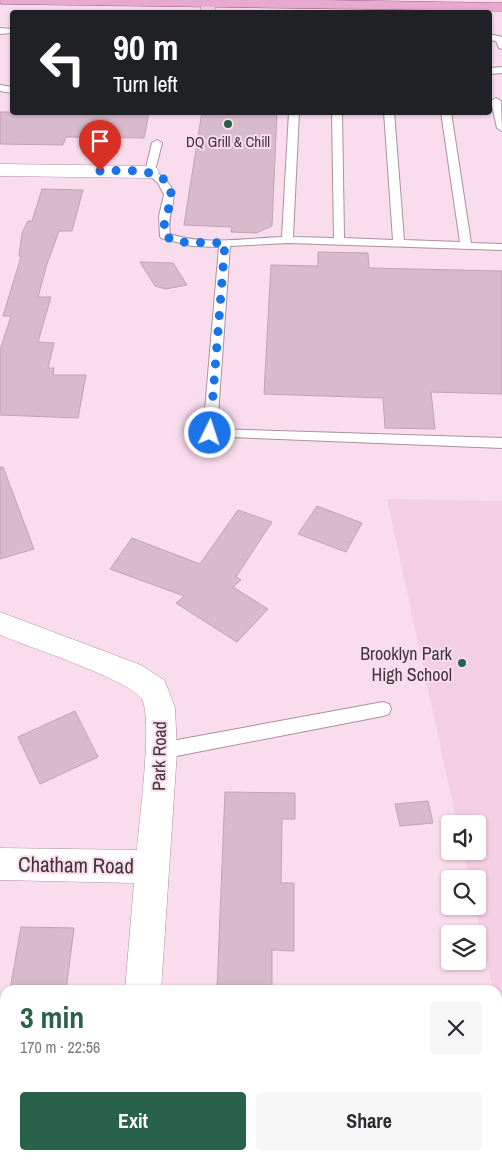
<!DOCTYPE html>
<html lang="en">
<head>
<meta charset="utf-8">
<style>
	body { margin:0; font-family:"Archivo Narrow",sans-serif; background:#f7f7f7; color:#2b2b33; height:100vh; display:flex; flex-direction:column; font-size:19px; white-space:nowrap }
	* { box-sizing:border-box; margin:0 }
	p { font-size:16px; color:#7c7c81 }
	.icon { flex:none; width:28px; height:28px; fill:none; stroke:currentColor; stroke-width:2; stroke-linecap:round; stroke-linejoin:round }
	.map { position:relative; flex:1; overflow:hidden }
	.sheet { position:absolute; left:0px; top:985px; width:502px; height:175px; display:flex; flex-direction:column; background:#fff; border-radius:15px 15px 0 0; box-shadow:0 1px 4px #0004 }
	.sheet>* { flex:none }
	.banner { position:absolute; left:10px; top:10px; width:482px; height:105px; border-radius:5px; box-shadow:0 1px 4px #0004; background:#202124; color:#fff; overflow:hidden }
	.tools { position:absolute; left:441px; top:815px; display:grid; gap:10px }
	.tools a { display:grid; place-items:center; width:45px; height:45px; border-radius:5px; background:#fff; box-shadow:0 1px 4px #0004; font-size:25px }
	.pin { position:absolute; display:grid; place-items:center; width:42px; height:42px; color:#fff; margin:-51px -21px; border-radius:50% 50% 50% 0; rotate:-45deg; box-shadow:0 0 5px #0007 }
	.pin .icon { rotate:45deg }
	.me { position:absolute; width:55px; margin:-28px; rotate:4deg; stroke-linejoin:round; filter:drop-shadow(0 0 4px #0008) }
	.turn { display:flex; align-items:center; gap:18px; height:105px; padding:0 20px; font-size:22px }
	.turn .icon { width:65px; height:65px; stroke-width:2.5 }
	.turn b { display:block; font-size:35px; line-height:42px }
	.round { display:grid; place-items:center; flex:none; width:52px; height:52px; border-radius:5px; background:#f7f7f7 }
	.headline { display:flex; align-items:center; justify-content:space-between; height:85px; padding:0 20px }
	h1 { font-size:30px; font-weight:700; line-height:38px; color:#29624a }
	.cta { display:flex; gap:10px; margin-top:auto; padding:10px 20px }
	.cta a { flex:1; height:58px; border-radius:5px; background:#29624a; color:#fff; font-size:20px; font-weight:700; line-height:58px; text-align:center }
	.cta a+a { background:#f7f7f7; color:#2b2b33 }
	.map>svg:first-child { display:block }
	.built { fill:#f4cfe4 }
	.building { fill:#d7bbcb; stroke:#bfa3b3 }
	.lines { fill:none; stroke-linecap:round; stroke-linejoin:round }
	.service-casing { stroke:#ab909f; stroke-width:2 }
	.minor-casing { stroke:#ab909f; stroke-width:1 }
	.secondary-casing { stroke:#ab909f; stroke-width:1 }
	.primary-casing { stroke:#a25b87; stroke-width:1 }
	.service { fill:#fff; fill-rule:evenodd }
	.minor { fill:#fff; fill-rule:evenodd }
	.secondary { fill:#f3d4e7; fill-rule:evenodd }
	.primary { fill:#e7a9d0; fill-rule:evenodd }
	.route { stroke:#1a73e8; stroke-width:9; stroke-dasharray:0 16.2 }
	.poi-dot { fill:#29624a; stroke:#fadded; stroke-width:2 }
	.labels { text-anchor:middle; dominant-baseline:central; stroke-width:4; stroke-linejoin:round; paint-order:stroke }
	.far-poi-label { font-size:15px; fill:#40353b; stroke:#fadded }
	.poi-label { font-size:18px; fill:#40353b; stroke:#fadded; text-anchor:end }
	.street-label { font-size:18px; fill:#40353b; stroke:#fadded }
	.near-street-label { font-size:21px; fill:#40353b; stroke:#fadded }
</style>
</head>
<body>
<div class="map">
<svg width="502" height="1160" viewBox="0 0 502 1160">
	<rect width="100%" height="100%" fill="#fadded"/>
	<!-- built -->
	<polygon class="built" points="387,499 502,501 502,1032 498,1011 498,990 493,990 475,906 478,906 478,879 469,879 463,851 478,851 478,824 457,824"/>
	<!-- building -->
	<g class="building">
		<polygon points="0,112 149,112 144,138 66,137 63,145 0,144"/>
		<polygon points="202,112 277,112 272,226 256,233 231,232 232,227 184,225"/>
		<polygon points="42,189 83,190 72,231 59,231 47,264 38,297 51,297 38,342 54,343 48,368 54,368 53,375 86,375 78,418 0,415 0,350 11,316 3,316 21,257 19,256 22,233 28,221 32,221"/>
		<polygon points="318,252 368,253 369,268 502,271 502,394 431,392 435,429 385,428 383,398 264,394 271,265 318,266"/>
		<polygon points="140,262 173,263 187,285 166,289 155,286"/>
		<polygon points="0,467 3,467 34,549 0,559"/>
		<polygon points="317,506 362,523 346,552 298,534"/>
		<polygon points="238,510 272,522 236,577 241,580 233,587 268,609 237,642 176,603 184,596 110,569 132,538 200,564"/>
		<polygon points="75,711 98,757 40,784 18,737"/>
		<polygon points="225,792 295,793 295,819 282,819 281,883 294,883 294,951 272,950 272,990 217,990"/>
		<polygon points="428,801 433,823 400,826 395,804"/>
		<polygon points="21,927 74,928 66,990 10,990"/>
	</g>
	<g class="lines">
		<!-- service casing -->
		<g class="service-casing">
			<g id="service">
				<polygon points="0,28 12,29 12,33 0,34"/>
				<polygon points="490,34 502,37 502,49 499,48 496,41 490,40"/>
				<polygon points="502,67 502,73 490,74 490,68"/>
				<polygon points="0,85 12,87 12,93 0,91"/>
				<polygon points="496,98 501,101 502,131 497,128 491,101"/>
				<path d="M289,112H299L293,237L334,238L332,112H342L344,238L393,240L384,112H394L404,240L460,242L441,112H451L471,243L502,244V250L289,243L230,246L217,429L502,438V448L205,436L203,433L219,247L192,246L161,238L160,236L159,216L164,195L158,183L145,172L152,143L157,140L162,143L155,171C189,196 165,203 170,234C206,246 245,238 282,237Z"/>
				<polygon points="383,702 389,704 391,709 389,714 383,716 161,759 155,756 152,751 155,746 161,743"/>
			</g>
		</g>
		<!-- minor casing -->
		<g class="minor-casing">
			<g id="minor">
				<polygon points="0,164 150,166 157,168 159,172 157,176 150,178 0,176"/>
				<path d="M0,612L141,665L164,680L168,689L175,708L177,751L161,990H125L134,883L0,880V848L137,850C139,821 153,721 142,699C132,681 24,645 0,635Z"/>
				<polygon points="109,1155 149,1155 148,1160 108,1160"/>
			</g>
		</g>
		<!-- secondary casing -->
		<g class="secondary-casing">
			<polygon id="secondary" points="200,0 214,0 216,12 202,12"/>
		</g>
		<!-- primary casing -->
		<g class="primary-casing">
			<polygon id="primary" points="0,0 317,0 502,3 502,11 1,4"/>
		</g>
		<!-- service -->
		<use href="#service" class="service"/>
		<!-- minor -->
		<use href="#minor" class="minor"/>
		<!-- secondary -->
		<use href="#secondary" class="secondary"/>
		<!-- primary -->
		<use href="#primary" class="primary"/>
	</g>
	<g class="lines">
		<!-- route -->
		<path class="route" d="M100,171C119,171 170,165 171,194C171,210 161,221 165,236L177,242L225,243L210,433"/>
	</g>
	<!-- markers -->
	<g class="poi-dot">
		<circle cx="228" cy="124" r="5"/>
		<circle cx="462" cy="663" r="5"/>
	</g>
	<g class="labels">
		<!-- far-poi labels -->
		<g class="far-poi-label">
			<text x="228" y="141">DQ Grill &amp; Chill</text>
		</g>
		<!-- poi labels -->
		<g class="poi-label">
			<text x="452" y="653">Brooklyn Park<tspan x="452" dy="21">High School</tspan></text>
		</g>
		<!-- street labels -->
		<g class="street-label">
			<text transform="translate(159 756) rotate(-89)">Park Road</text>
		</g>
		<!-- near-street labels -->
		<g class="near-street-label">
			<text transform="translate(76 865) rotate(1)">Chatham Road</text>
		</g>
	</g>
</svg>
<div class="tools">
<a><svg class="icon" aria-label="sound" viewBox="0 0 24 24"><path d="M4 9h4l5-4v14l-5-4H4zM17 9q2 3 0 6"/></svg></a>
<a><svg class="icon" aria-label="search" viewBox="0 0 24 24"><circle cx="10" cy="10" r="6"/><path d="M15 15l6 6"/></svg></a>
<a><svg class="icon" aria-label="layers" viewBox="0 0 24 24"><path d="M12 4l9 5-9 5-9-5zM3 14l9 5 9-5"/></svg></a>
</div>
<div class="pin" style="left:100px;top:171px;background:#d93025"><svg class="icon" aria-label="arrive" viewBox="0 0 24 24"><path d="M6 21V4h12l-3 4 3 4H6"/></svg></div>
<svg class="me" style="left:210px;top:433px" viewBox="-20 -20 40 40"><circle r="17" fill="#1a73e8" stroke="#fff" stroke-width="3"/><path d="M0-11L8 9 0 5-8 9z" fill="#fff"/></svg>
<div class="banner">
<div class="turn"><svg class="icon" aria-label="left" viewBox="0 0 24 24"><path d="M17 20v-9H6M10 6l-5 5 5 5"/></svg><div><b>90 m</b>Turn left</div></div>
</div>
<section class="sheet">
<div class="headline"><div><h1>3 min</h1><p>170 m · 22:56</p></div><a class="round"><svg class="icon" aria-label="close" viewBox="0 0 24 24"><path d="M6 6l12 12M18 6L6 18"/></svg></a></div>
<div class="cta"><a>Exit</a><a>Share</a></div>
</section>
</div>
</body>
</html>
